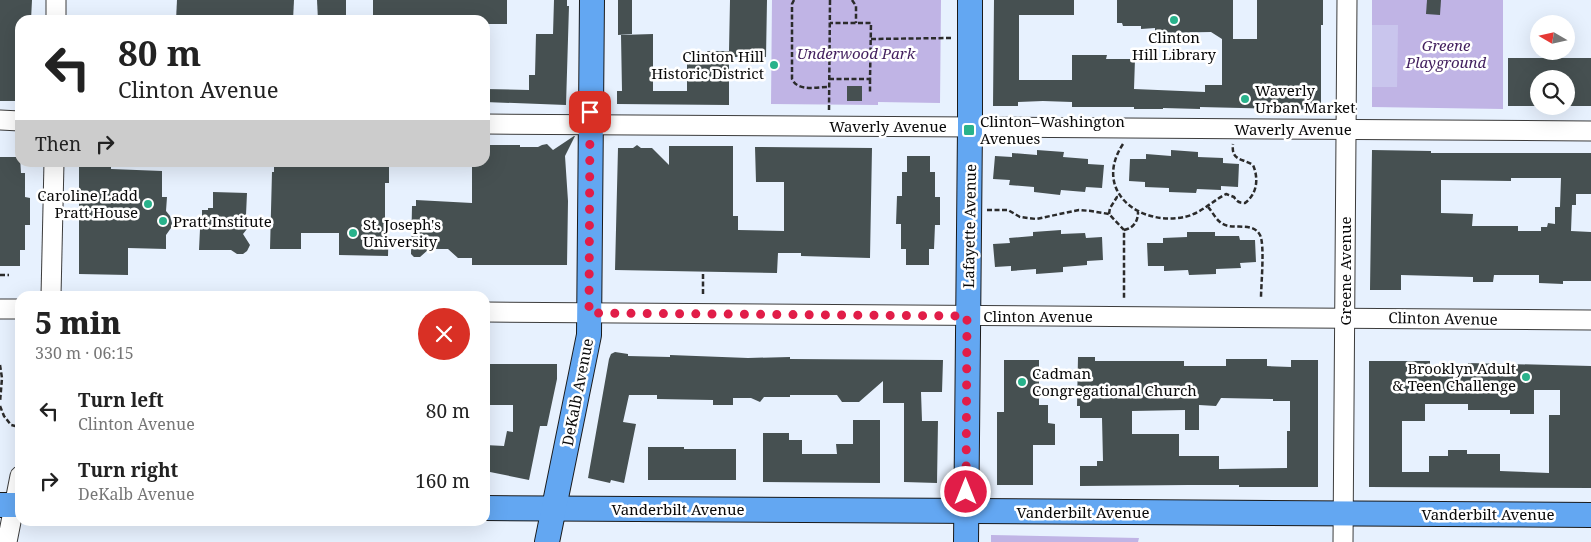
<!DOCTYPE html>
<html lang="en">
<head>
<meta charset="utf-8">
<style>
	body { margin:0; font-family:"Noto Serif",serif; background:#f6f6f6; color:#222; height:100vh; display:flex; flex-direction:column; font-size:19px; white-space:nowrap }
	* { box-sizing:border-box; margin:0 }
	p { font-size:16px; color:#767676 }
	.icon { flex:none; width:28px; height:28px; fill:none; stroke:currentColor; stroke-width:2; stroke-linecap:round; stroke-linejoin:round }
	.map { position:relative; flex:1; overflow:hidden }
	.side { position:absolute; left:15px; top:291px; width:475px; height:235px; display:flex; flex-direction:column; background:#fff; border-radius:15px; box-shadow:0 5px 20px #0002 }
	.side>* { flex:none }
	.top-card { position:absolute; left:15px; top:15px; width:475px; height:152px; border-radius:15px; box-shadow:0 5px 20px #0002; background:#fff; color:#222; overflow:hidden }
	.needle { width:32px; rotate:279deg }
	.fabs { position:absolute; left:1530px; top:15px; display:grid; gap:10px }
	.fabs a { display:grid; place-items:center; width:45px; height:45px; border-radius:50%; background:#fff; box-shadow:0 5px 20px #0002; font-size:25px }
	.pin { position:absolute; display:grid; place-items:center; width:42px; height:42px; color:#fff; margin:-21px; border-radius:10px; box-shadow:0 2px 8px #0006 }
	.me { position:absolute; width:55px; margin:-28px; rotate:0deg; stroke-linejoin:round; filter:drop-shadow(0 0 4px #0008) }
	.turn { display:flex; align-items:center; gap:18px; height:105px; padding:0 20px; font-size:22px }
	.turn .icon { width:65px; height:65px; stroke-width:2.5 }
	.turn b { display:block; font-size:35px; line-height:42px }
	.then { display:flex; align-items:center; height:48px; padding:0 20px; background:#0003; gap:10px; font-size:19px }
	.round { display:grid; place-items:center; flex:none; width:52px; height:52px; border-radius:26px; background:#f6f6f6 }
	.head { display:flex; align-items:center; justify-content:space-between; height:85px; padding:0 20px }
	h1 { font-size:30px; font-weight:800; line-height:38px }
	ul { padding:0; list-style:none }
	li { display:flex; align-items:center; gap:15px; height:70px; padding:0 20px }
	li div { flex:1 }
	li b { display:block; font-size:19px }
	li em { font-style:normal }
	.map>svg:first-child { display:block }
	.green { fill:#c0b4e5 }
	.pitch { fill:#c9c5ed }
	.building { fill:#465051; fill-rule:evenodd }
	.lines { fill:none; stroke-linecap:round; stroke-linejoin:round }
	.minor-casing { stroke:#3c3c3c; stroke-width:21 }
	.major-casing { stroke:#1a1a1a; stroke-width:26 }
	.path { stroke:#2b2b2b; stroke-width:2.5; stroke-dasharray:5 2.5; stroke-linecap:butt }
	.minor { stroke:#fff; stroke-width:19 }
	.major { stroke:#63a7f2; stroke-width:24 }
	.route { stroke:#e11d48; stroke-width:9; stroke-dasharray:0 16.2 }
	.poi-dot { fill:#29b28b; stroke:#fff; stroke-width:2 }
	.labels { text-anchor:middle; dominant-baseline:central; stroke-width:5; stroke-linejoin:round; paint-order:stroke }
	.poi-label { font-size:15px; fill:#090909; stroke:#fff; text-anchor:start }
	.park-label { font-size:15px; font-style:italic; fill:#411e5d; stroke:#fff }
	.street-label { font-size:15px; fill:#090909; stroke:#fff }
</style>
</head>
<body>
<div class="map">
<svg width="1591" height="542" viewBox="0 0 1591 542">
	<rect width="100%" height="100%" fill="#e7f1fe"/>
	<!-- green -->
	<g class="green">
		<polygon points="772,0 941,0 940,103 878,102 878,105 771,104"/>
		<polygon points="1372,0 1503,0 1503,109 1372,107"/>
		<polygon points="991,535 1139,538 1138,542 991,542"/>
	</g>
	<!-- pitch -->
	<polygon class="pitch" points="1372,25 1398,25 1397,87 1372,87"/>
	<!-- building -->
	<g class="building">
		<polygon points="0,0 32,0 31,20 20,20 20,101 0,101"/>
		<polygon points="177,0 294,0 293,20 176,20"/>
		<polygon points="317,0 346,0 346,20 318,20"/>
		<polygon points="373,0 507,0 507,24 485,24 485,20 373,20"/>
		<polygon points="554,0 567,0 567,6 569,6 566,105 485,102 485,89 529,90 529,75 535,75 536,34 553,34"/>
		<polygon points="618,0 632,0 632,34 618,35"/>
		<polygon points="730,0 767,0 766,57 729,57 729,105 617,104 617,91 622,91 621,35 653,34 653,91 687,91 687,64 707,64 707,51 729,51"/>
		<polygon points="994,0 1074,0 1074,15 1019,15 1019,80 1072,80 1072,55 1107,55 1106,59 1135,59 1134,89 1205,92 1205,85 1222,85 1222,39 1211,32 1155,33 1155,28 1141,29 1141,26 1123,26 1122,23 1117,23 1117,0 1233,0 1233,39 1257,39 1257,0 1323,0 1323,25 1321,25 1321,110 1200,107 1200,109 1163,108 1163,109 1134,109 1134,107 1072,107 1072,102 1043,101 1018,102 1018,106 993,106"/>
		<polygon points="1427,0 1441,0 1440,15 1426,14"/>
		<polygon points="1508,58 1591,58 1591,106 1566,106 1566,79 1539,79 1539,106 1508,106"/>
		<rect x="847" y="86" width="15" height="15"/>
		<polygon points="574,136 575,136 565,156 568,201 567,265 472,265 472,258 458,258 448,249 429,249 420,257 414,257 411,254 412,206 416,206 416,200 472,203 472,162 485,162 485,145 520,145 520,147 538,147 542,145 547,144 553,150"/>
		<polygon points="637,145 641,148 652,148 669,165 669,146 733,146 733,216 738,216 738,230 784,231 784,182 756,182 755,147 872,148 870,258 801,256 801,253 778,253 777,273 615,270 618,148 633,148"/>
		<polygon points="1037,150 1064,152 1063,157 1088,159 1088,164 1104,165 1102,188 1086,187 1085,192 1061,190 1060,195 1034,192 1034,187 1009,185 1010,180 993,179 995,156 1012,157 1012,153 1037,155"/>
		<polygon points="1171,150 1198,152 1198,157 1223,158 1223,163 1239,164 1238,187 1221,186 1221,190 1197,189 1196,193 1169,192 1169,188 1145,187 1145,182 1129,181 1130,159 1146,159 1146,154 1171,156"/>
		<path d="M1372,150L1431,151V153H1591V194H1576V205H1572L1571,231L1591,232V281H1563V284L1539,283V275H1494L1493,282H1473V277L1401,275V290H1370ZM1511,178H1561L1560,207H1555V224L1548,223L1547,227H1541V231H1518V226H1472L1473,214L1441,213V180L1511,181Z"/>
		<polygon points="907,156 930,156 930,172 935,172 935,197 940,197 940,225 935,225 934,249 929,249 929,265 906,265 906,249 901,249 901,224 896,224 897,196 902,196 902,172 907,172"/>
		<polygon points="0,157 20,157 21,173 25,173 25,197 30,198 30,225 25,225 25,250 20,250 20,266 0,266"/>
		<polygon points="79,162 111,162 111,169 162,171 162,197 167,197 166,211 170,216 172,223 171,228 166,235 166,249 128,248 128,275 79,274"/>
		<polygon points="274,162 389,162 389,183 385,183 385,218 389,218 388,256 339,255 339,233 301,233 301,249 270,249 272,172 274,172"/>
		<polygon points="213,192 247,193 246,215 251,224 243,234 250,245 247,251 243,254 237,254 231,250 199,250 200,229 202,229 202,210 208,210 208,208 213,208"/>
		<polygon points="1061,230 1061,234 1085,233 1086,238 1102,237 1103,260 1087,261 1087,265 1063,267 1063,272 1036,274 1036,269 1011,271 1011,266 995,267 993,244 1010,243 1009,238 1033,236 1033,232"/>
		<polygon points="1187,232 1215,232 1215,236 1239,236 1240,240 1255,240 1256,262 1240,263 1241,268 1216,269 1216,274 1189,275 1188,270 1164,271 1164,266 1148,266 1147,243 1163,243 1163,238 1187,237"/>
		<polygon points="615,352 628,354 628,356 670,357 670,355 748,358 790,357 790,359 943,360 942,392 921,392 922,421 938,421 937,483 904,482 904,403 883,403 883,381 859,402 842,402 837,395 790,395 790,397 764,397 760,402 751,398 733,398 733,405 713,405 713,400 657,399 657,395 629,395 623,422 636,424 624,483 611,480 610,483 588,478 609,359 611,354"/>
		<path d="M1078,357H1095V361H1184V366H1226V359H1267V366L1291,367V360H1318V487H1239V485H1188L1080,486V466H1097V461H1103L1102,418H1080V406H1077ZM1221,398L1273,399V401H1290V431H1287V468L1219,469V456H1179V434H1132V411L1185,410V430H1199V405L1216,406Z"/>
		<polygon points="1004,360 1039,360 1039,405 1048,405 1048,423 1055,424 1055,445 1033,445 1033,485 997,485 997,412 1004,412"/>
		<path d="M1369,361H1430V366H1468V363L1591,366V488L1369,487ZM1534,390H1560V415H1549V473L1500,471V454H1467V450H1448V456H1429V472H1402V421H1425V404H1468V410H1510V414H1534Z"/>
		<polygon points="485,364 557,364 557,379 547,426 540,426 529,480 485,471 485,445 504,446 507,431 513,432 513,405 485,405"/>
		<polygon points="853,420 880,420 880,483 763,482 763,433 789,433 789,440 802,440 802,454 837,454 836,444 853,444"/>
		<polygon points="648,447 684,447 684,449 736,449 736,480 648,480"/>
	</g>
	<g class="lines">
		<!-- minor casing -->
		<g class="minor-casing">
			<g id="minor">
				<polyline points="56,20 56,0"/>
				<polyline points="0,120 20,121"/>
				<polyline points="485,124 1591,131"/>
				<polyline points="51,296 54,162"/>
				<polyline points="0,309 20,309"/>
				<polyline points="485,312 1591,320"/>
				<polyline points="7,542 20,476"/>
				<polyline points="1343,542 1347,0"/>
			</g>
		</g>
		<!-- major casing -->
		<g class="major-casing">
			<g id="major">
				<polyline points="0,505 20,505"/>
				<polyline points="485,508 1591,515"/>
				<polyline points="547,542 589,335 592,0"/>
				<polyline points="966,542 970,127 970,0"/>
			</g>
		</g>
		<!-- path -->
		<g class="path">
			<path d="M794,0L792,4V79C798,92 817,87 829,87"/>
			<polyline points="852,0 856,6 856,23"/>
			<polyline points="871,39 951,38"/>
			<polyline points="829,79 870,79 871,23 830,23"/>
			<polyline points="870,79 870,93"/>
			<polyline points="829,110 830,0"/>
			<path d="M1123,144C1094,188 1134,223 1178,218C1199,216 1209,203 1226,194L1234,197C1237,202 1240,203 1245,203C1257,194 1259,179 1253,165C1242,158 1231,161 1233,144"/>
			<path d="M1208,207C1212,211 1215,218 1220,222C1231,232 1252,220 1260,235C1265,245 1261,285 1261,298"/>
			<polyline points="987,210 1008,210 1020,217 1036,219 1079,210 1091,211 1109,214 1124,230 1124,300"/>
			<polyline points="1109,214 1110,208 1117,197 1120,197"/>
			<path d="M1124,230C1134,228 1138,221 1138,212"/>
			<polyline points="0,275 9,275"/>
			<polyline points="703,294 703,272"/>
			<polyline points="0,365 2,378 0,402"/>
			<polyline points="0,406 4,416 11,425 20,427"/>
		</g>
		<!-- minor -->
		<use href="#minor" class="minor"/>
		<!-- major -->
		<use href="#major" class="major"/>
	</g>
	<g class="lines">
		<!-- route -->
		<polyline class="route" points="590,112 589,313 967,316 966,492"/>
	</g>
	<!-- markers -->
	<g class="poi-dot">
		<circle cx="1174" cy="20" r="5"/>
		<circle cx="774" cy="65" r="5"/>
		<circle cx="1245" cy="99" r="5"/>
		<rect x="963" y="124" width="12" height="12" rx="2.5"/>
		<circle cx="148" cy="204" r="5"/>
		<circle cx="163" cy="221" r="5"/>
		<circle cx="353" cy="233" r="5"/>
		<circle cx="1526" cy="377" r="5"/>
		<circle cx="1022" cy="382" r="5"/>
	</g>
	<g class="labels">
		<!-- poi labels -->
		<g class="poi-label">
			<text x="1174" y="37" text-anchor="middle">Clinton<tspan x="1174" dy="17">Hill Library</tspan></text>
			<text x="764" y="56" text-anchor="end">Clinton Hill<tspan x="764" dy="17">Historic District</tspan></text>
			<text x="1255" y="90">Waverly<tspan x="1255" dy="17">Urban Market</tspan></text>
			<text x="980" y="121">Clinton–Washington<tspan x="980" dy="17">Avenues</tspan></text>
			<text x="138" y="195" text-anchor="end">Caroline Ladd<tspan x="138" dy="17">Pratt House</tspan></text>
			<text x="173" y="221">Pratt Institute</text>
			<text x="363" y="224">St. Joseph's<tspan x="363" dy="17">University</tspan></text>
			<text x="1516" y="368" text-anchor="end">Brooklyn Adult<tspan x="1516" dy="17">&amp; Teen Challenge</tspan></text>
			<text x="1032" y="373">Cadman<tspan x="1032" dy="17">Congregational Church</tspan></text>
		</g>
		<!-- park labels -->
		<g class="park-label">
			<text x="1446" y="45">Greene<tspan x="1446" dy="17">Playground</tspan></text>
			<text x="856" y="53">Underwood Park</text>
		</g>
		<!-- street labels -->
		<g class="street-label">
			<text x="888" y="126">Waverly Avenue</text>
			<text x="1293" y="129">Waverly Avenue</text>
			<text transform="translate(969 226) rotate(-89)">Lafayette Avenue</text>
			<text transform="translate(1345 271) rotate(-90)">Greene Avenue</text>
			<text x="1038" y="316">Clinton Avenue</text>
			<text transform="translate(1443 318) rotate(1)">Clinton Avenue</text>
			<text transform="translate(577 392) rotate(-79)">DeKalb Avenue</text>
			<text x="678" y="509">Vanderbilt Avenue</text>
			<text x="1083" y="512">Vanderbilt Avenue</text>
			<text x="1488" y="514">Vanderbilt Avenue</text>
		</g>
	</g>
</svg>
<div class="fabs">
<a><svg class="needle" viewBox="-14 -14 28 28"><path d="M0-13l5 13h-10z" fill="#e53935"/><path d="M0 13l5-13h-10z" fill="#767676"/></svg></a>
<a><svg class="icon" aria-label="search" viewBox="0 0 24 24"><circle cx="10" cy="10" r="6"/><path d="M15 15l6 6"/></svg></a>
</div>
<div class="pin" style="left:590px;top:112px;background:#d93025"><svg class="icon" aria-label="arrive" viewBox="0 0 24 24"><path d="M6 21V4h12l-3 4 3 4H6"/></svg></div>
<svg class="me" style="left:966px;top:492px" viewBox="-20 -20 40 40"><circle r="17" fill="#e11d48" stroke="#fff" stroke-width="3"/><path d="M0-11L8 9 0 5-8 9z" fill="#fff"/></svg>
<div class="top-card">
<div class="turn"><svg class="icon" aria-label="left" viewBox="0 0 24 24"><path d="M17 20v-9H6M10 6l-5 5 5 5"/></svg><div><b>80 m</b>Clinton Avenue</div></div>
<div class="then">Then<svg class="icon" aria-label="right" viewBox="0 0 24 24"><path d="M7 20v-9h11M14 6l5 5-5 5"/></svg></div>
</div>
<section class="side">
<div class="head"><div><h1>5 min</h1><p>330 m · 06:15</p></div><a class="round" style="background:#d93025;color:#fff"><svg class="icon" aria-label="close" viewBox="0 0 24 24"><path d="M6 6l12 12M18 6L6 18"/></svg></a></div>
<ul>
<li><svg class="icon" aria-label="left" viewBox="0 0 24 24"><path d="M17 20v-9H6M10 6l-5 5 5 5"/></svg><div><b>Turn left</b><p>Clinton Avenue</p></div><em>80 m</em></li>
<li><svg class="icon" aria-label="right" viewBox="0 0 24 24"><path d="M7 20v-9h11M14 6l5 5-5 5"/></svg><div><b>Turn right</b><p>DeKalb Avenue</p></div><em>160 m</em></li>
</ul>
</section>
</div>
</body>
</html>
